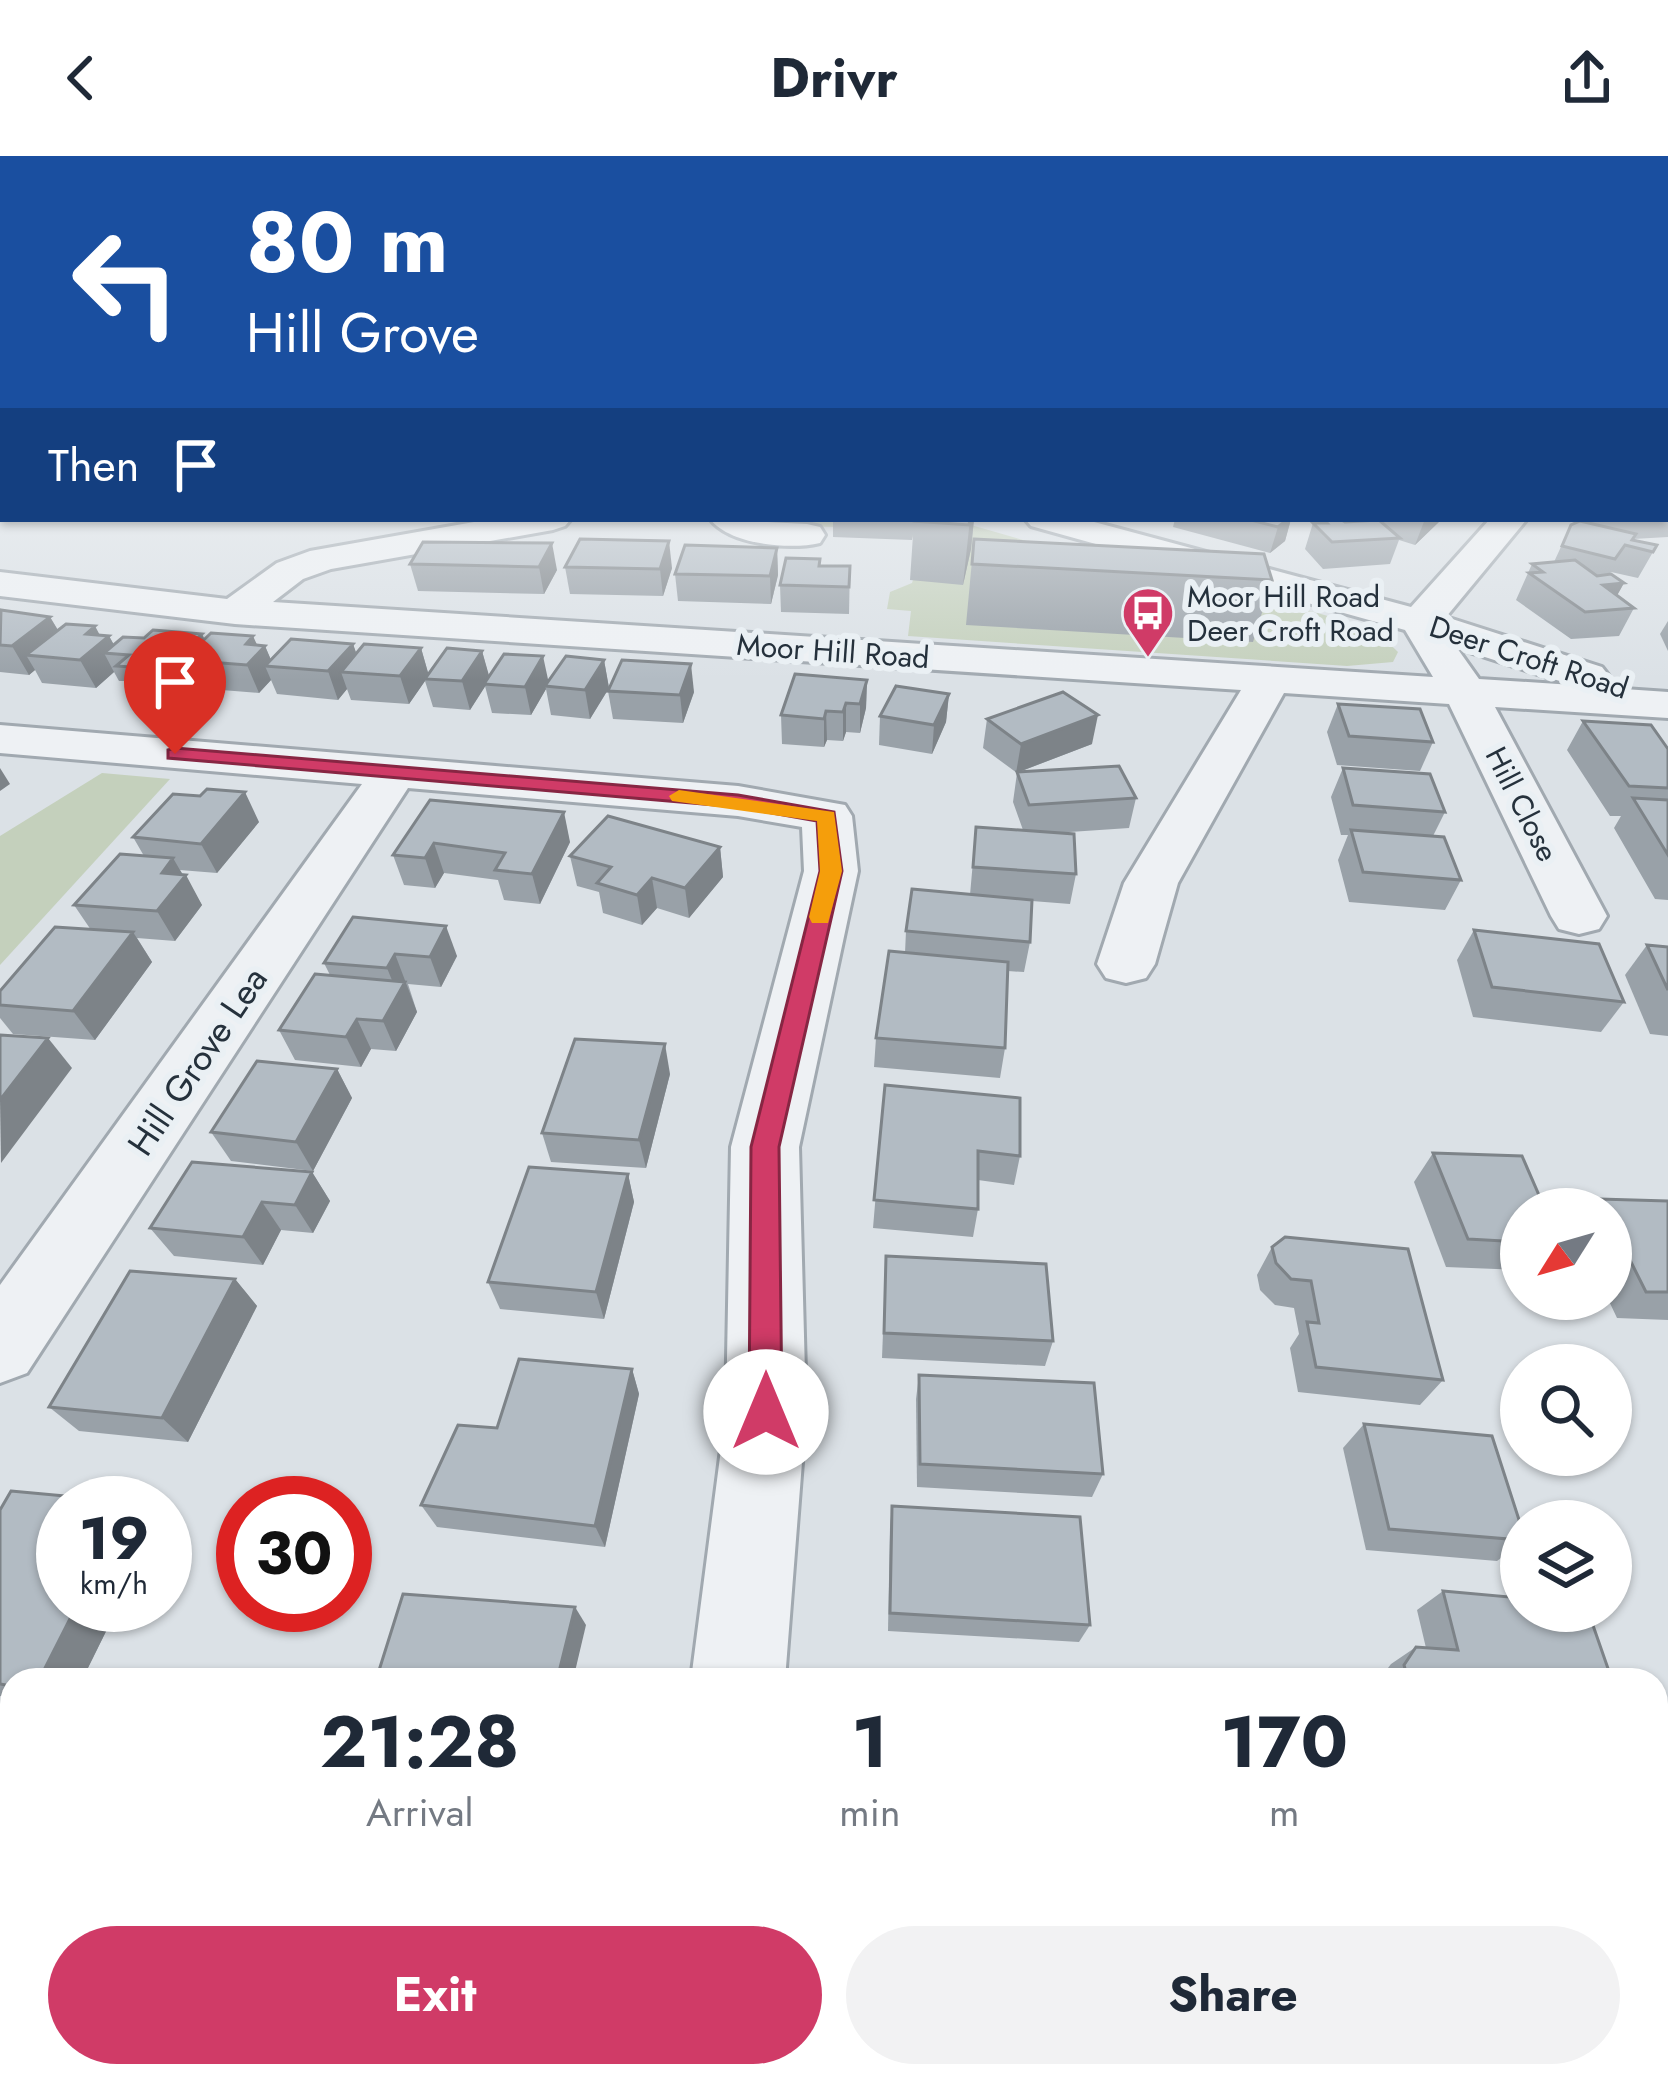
<!DOCTYPE html>
<html lang="en">
<head>
<meta charset="utf-8">
<style>
	body { margin:0; font-family:Jost,sans-serif; background:#f2f2f3; color:#1f2937; height:100vh; display:flex; flex-direction:column; font-size:45px; white-space:nowrap }
	* { box-sizing:border-box; margin:0 }
	p { font-size:39px; color:#747a83 }
	.icon { flex:none; width:66px; height:66px; fill:none; stroke:currentColor; stroke-width:2; stroke-linecap:round; stroke-linejoin:round }
	.map { position:relative; flex:1; overflow:hidden }
	.drawer { position:absolute; left:0px; top:1512px; width:1668px; height:420px; display:flex; flex-direction:column; background:#fff; border-radius:36px 36px 0 0; box-shadow:0 3px 9px #0004 }
	.drawer>* { flex:none }
	.top-card { position:absolute; left:0px; top:0px; width:1668px; height:366px; box-shadow:0 3px 9px #0004; background:#1a4fa0; color:#fff; overflow:hidden }
	.needle { width:78px; rotate:233deg }
	.fabs { position:absolute; left:1500px; top:1032px; display:grid; gap:24px }
	.fabs a { display:grid; place-items:center; width:132px; height:132px; border-radius:50%; background:#fff; box-shadow:0 3px 9px #0004; font-size:60px }
	.speed { position:absolute; left:36px; top:1320px; display:flex; gap:24px; font-size:60px; font-weight:700; text-align:center }
	.speed>* { display:grid; place-content:center; width:156px; height:156px; border-radius:50%; background:#fff; box-shadow:0 3px 9px #0004; line-height:1 }
	.speed small { font-size:30px; font-weight:400 }
	.speed .limit { border:18px solid #d22; background:#fff; color:#111 }
	.pin { position:absolute; display:grid; place-items:center; width:102px; height:102px; color:#fff; margin:-123px -51px; border-radius:50% 50% 50% 0; rotate:-45deg; box-shadow:0 0 12px #0007 }
	.pin .icon { rotate:45deg }
	.me { position:absolute; width:132px; margin:-66px; rotate:0deg; stroke-linejoin:round; filter:drop-shadow(0 0 9px #0008) }
	.turn { display:flex; align-items:center; gap:42px; height:252px; padding:0 48px; font-size:54px }
	.turn .icon { width:156px; height:156px; stroke-width:2.5 }
	.turn b { display:block; font-size:84px; line-height:102px }
	.then { display:flex; align-items:center; height:114px; padding:0 48px; background:#0003; gap:24px; font-size:45px }
	.eta { display:flex; justify-content:space-evenly; align-items:center; height:204px; text-align:center }
	.eta b { font-size:72px; font-weight:700; line-height:84px }
	.cta { display:flex; gap:24px; margin-top:auto; padding:24px 48px }
	.cta a { flex:1; height:138px; border-radius:72px; background:#d03b67; color:#fff; font-size:48px; font-weight:700; line-height:138px; text-align:center }
	.cta a+a { background:#f2f2f3; color:#1f2937 }
	header { display:flex; justify-content:space-between; align-items:center; height:156px; padding:0 48px; background:#fff; font-size:54px; font-weight:700 }
	.map>svg:first-child { display:block }
	.green { fill:#c4d0bc }
	.lines { fill:none; stroke-linecap:round; stroke-linejoin:round }
	.minor-casing { stroke:#a1a9b0; stroke-width:6 }
	.minor { fill:#eef1f4; fill-rule:evenodd }
	.wall { fill:#99a1a8 }
	.shaded-wall { fill:#7d8388 }
	.building { fill:#b2bbc3; stroke:#7d8388; stroke-width:3 }
	.route { fill:#d03b67; stroke:#872643; stroke-width:3 }
	.slow { fill:#f59e0b }
	.labels { text-anchor:middle; dominant-baseline:central; stroke-width:12; stroke-linejoin:round; paint-order:stroke }
	.far-poi-label { font-size:30px; fill:#25313c; stroke:#eaf0f4; text-anchor:start }
	.far-street-label { font-size:30px; fill:#25313c; stroke:#eaf0f4 }
	.street-label { font-size:36px; fill:#25313c; stroke:#eaf0f4 }
</style>
</head>
<body>
<header><svg class="icon" aria-label="back" viewBox="0 0 24 24"><path d="M15 5l-7 7 7 7"/></svg>Drivr<svg class="icon" aria-label="share" viewBox="0 0 24 24"><path d="M12 15V3M7 8l5-5 5 5M5 13v7h14v-7"/></svg></header>
<div class="map">
<svg width="1668" height="1932" viewBox="0 0 1668 1932">
	<rect width="100%" height="100%" fill="#dbe1e6"/>
	<!-- green -->
	<g class="green">
		<path d="M736,363H950L1221,441C1264,440 1369,464 1398,496L1393,506L1347,510L908,480L911,455L887,453L890,436L912,427L926,383L835,371L755,369Z"/>
		<polygon points="102,617 170,623 0,809 0,680"/>
	</g>
	<g class="lines">
		<!-- minor casing -->
		<g class="minor-casing">
			<g id="minor">
				<polygon points="3,306 3,326 0,327 0,307"/>
				<path d="M491,363H571L565,370L553,374L331,413L303,423L273,446L1433,521L1405,474L1031,370L1025,363H1083L1411,451L1490,363H1527L1446,461L1602,511L1609,520L1595,531L1668,536V562L1495,551L1607,760L1599,773L1579,778L1559,773L1551,760L1449,548L1284,537L1178,727L1155,808L1146,822L1126,827L1106,822L1097,808L1124,727L1241,534L235,468L0,440V416L227,443L277,407L310,395ZM1457,492L1572,529H1573L1479,523Z"/>
				<path d="M710,363L807,368L820,371L825,379L820,387C790,394 730,389 710,363Z"/>
				<polygon points="0,569 738,630 845,649 852,660 858,715 799,991 806,1255 785,1524 691,1524 726,1255 731,991 804,715 802,671 738,660 408,632 27,1217 0,1227 0,1129 362,628 0,597"/>
				<polygon points="638,1920 752,1920 752,1932 636,1932"/>
			</g>
		</g>
		<!-- minor -->
		<use href="#minor" class="minor"/>
	</g>
	<!-- wall -->
	<g class="wall">
		<polygon points="1668,270 1668,317 1665,315 1665,276"/>
		<polygon points="1665,338 1668,340 1668,381 1633,383 1657,389 1638,422 1611,416 1609,419 1624,427 1617,439 1634,452 1619,480 1571,483 1516,444 1532,408 1554,406 1571,369 1583,365 1584,363 1665,363"/>
		<polygon points="833,363 974,363 971,393 963,429 910,424 913,379 912,384 833,381"/>
		<polygon points="1175,363 1291,363 1285,385 1270,397 1173,371"/>
		<polygon points="1317,363 1340,363 1345,366 1381,363 1442,363 1415,389 1399,384 1390,408 1323,413 1305,393 1313,367 1315,367"/>
		<polygon points="974,383 1272,424 1253,486 966,469"/>
		<polygon points="423,386 557,414 544,438 418,435 410,408"/>
		<polygon points="777,392 778,419 771,448 678,445 675,418"/>
		<polygon points="820,410 850,410 849,458 781,456 780,429"/>
		<polygon points="565,411 672,412 663,440 570,438"/>
		<polygon points="50,461 58,474 109,480 114,489 144,482 202,478 205,484 265,490 271,504 353,488 356,497 421,492 428,517 482,495 489,521 548,526 604,504 609,532 590,563 551,559 546,533 531,559 492,557 485,530 470,554 433,551 425,525 409,548 351,544 347,533 338,544 277,538 271,524 259,537 197,532 194,526 177,542 131,538 124,525 119,525 114,516 96,532 42,527 35,514 29,519 0,516 0,489"/>
		<polygon points="1668,465 1668,495 1660,478"/>
		<polygon points="867,524 866,552 860,577 846,576 843,585 827,584 824,591 782,588 781,559"/>
		<polygon points="608,535 694,536 683,567 613,563"/>
		<polygon points="949,538 946,566 932,598 879,589 880,560"/>
		<polygon points="1338,548 1433,586 1420,615 1337,609 1327,576"/>
		<polygon points="987,563 1092,588 1019,616 1136,642 1129,672 1055,677 1076,718 1070,748 1032,745 1030,786 1024,816 1008,815 1005,892 1000,922 874,911 876,882 905,797 906,775 970,739 976,671 1023,674 1013,646 1017,617 983,592"/>
		<polygon points="1583,565 1668,632 1668,744 1655,743 1614,672 1621,660 1610,660 1567,594"/>
		<polygon points="1343,612 1445,656 1433,680 1461,724 1445,754 1349,746 1338,704 1348,679 1341,679 1331,641"/>
		<polygon points="430,644 570,686 540,748 504,744 498,724 444,717 435,732 404,729 393,699"/>
		<polygon points="259,666 217,717 180,714 202,749 175,785 137,782 152,806 95,884 13,878 0,862 0,835 91,774 74,749 144,700 133,681"/>
		<polygon points="720,691 723,721 689,762 657,752 642,769 603,757 599,736 577,730 570,700"/>
		<polygon points="353,761 457,800 441,831 408,828 417,856 396,895 371,893 361,911 295,904 279,874 330,819 324,807"/>
		<polygon points="1474,774 1624,846 1601,876 1473,861 1457,804"/>
		<polygon points="1647,789 1668,791 1668,880 1650,878 1625,819"/>
		<polygon points="337,913 352,942 313,1015 231,1005 211,976"/>
		<polygon points="670,918 646,1012 551,1006 542,977"/>
		<polygon points="885,929 1020,1000 1014,1029 978,1024 978,1053 973,1081 873,1072"/>
		<polygon points="1433,997 1521,1053 1521,1114 1446,1111 1414,1026"/>
		<polygon points="312,1016 330,1045 313,1077 281,1074 263,1109 174,1100 150,1072"/>
		<polygon points="628,1018 634,1046 604,1163 500,1153 488,1126"/>
		<polygon points="1599,1043 1668,1045 1668,1164 1617,1162 1608,1143 1611,1143 1611,1053 1590,1053"/>
		<polygon points="1272,1091 1443,1224 1420,1249 1298,1236 1290,1192 1299,1178 1294,1152 1275,1149 1260,1134 1257,1119"/>
		<polygon points="886,1100 1053,1185 1045,1210 882,1202"/>
		<polygon points="235,1123 257,1150 188,1286 79,1275 49,1251"/>
		<polygon points="632,1213 639,1238 605,1391 437,1371 421,1349 497,1272"/>
		<polygon points="919,1219 1103,1318 1092,1341 917,1331 916,1243"/>
		<polygon points="1364,1268 1521,1370 1521,1387 1497,1405 1366,1394 1343,1292"/>
		<polygon points="11,1335 131,1347 63,1347 63,1449 119,1449 82,1524 12,1524 12,1541 0,1540 0,1354"/>
		<polygon points="892,1350 1090,1469 1079,1486 888,1475 890,1371"/>
		<polygon points="1443,1435 1612,1524 1379,1524 1391,1508 1416,1491 1426,1492 1417,1454"/>
		<polygon points="1471,1920 1656,1920 1668,1932 1474,1932"/>
	</g>
	<!-- shaded-wall -->
	<g class="shaded-wall">
		<polygon points="970,363 974,363 971,393 963,429"/>
		<polygon points="1288,363 1291,363 1285,385 1270,397 1278,371"/>
		<polygon points="1425,363 1442,363 1415,389"/>
		<polygon points="669,385 672,412 663,440 660,413"/>
		<polygon points="552,387 557,414 544,438 539,411"/>
		<polygon points="777,392 778,419 771,448 770,420"/>
		<polygon points="1624,427 1609,454 1603,429"/>
		<polygon points="50,461 66,488 26,499 35,514 29,519 12,490"/>
		<polygon points="95,470 103,485 109,480 119,498 104,497 114,516 96,532 80,504 86,478"/>
		<polygon points="202,478 215,506 183,504 194,526 177,542 163,513"/>
		<polygon points="253,480 260,495 265,490 274,511 265,510 271,524 259,537 247,509 246,488"/>
		<polygon points="353,488 363,516 341,516 347,533 338,544 328,515"/>
		<polygon points="421,492 429,520 425,523 425,525 409,548 400,520"/>
		<polygon points="482,495 490,523 470,554 462,525"/>
		<polygon points="543,500 549,528 545,530 546,533 531,559 525,531"/>
		<polygon points="604,504 609,532 590,563 585,534"/>
		<polygon points="691,508 694,536 683,567 680,539"/>
		<polygon points="867,524 866,552 860,577 860,548"/>
		<polygon points="949,538 946,566 932,598 934,569"/>
		<polygon points="846,547 846,576 843,585 843,556"/>
		<polygon points="826,555 827,584 824,591 824,563"/>
		<polygon points="1098,559 1092,588 1016,617 1021,588"/>
		<polygon points="0,612 10,628 0,635"/>
		<polygon points="245,636 259,666 217,717 201,688"/>
		<polygon points="564,656 570,686 540,748 532,718"/>
		<polygon points="434,687 444,717 435,732 425,702"/>
		<polygon points="720,691 723,721 689,762 685,732"/>
		<polygon points="173,702 184,721 186,719 202,749 175,785 157,755 162,717"/>
		<polygon points="652,722 657,752 642,769 637,739"/>
		<polygon points="446,770 457,800 441,831 430,801"/>
		<polygon points="133,776 152,806 95,884 73,855"/>
		<polygon points="395,798 417,856 396,895 383,865 398,839 387,812"/>
		<polygon points="357,863 371,893 361,911 346,881"/>
		<polygon points="48,882 72,912 1,1007 0,944"/>
		<polygon points="665,888 670,918 646,1012 639,984"/>
		<polygon points="337,913 352,942 313,1015 296,986"/>
		<polygon points="312,1016 330,1045 313,1077 295,1049"/>
		<polygon points="628,1018 634,1046 604,1163 596,1136"/>
		<polygon points="262,1046 281,1074 263,1109 243,1081"/>
		<polygon points="235,1123 257,1150 188,1286 162,1262"/>
		<polygon points="632,1213 639,1238 605,1391 595,1370"/>
		<polygon points="77,1449 119,1449 82,1524 39,1524"/>
		<polygon points="575,1451 586,1469 573,1524 557,1524"/>
		<polygon points="484,1920 502,1920 500,1932 481,1932"/>
	</g>
	<!-- building -->
	<g class="building">
		<polygon points="1665,338 1668,340 1668,356 1665,356"/>
		<polygon points="914,363 970,363 969,369 914,365"/>
		<polygon points="1247,363 1288,363 1278,371"/>
		<polygon points="1323,363 1340,363 1345,366 1379,364 1400,382 1332,386 1313,367 1327,367"/>
		<polygon points="1580,365 1636,378 1632,384 1657,389 1653,396 1625,389 1615,403 1562,390 1571,369"/>
		<polygon points="580,383 669,385 660,413 565,411"/>
		<polygon points="974,383 1264,398 1272,424 972,408"/>
		<polygon points="423,386 552,387 539,411 410,408"/>
		<polygon points="685,389 777,392 770,420 675,418"/>
		<polygon points="786,402 820,403 819,410 850,410 849,431 780,429"/>
		<polygon points="1575,404 1597,420 1611,418 1624,427 1603,429 1634,452 1585,456 1529,417 1543,416 1532,408"/>
		<polygon points="1,454 50,461 12,490 0,489"/>
		<polygon points="66,468 95,470 86,478 109,480 80,504 26,499"/>
		<polygon points="153,474 202,478 163,513 116,510 129,499 104,497 123,481 144,482"/>
		<polygon points="211,477 253,480 246,488 265,490 247,509 183,504"/>
		<polygon points="291,483 353,488 328,515 265,510"/>
		<polygon points="364,488 421,492 400,520 341,516"/>
		<polygon points="447,492 482,495 462,525 425,523"/>
		<polygon points="504,498 543,500 525,531 484,528"/>
		<polygon points="566,500 604,504 585,534 545,530"/>
		<polygon points="622,504 691,508 680,539 608,535"/>
		<polygon points="795,518 867,524 860,548 846,547 843,556 826,555 824,563 781,559"/>
		<polygon points="896,530 949,538 934,569 880,560"/>
		<polygon points="1063,536 1098,559 1021,588 987,563"/>
		<polygon points="1338,548 1420,553 1433,586 1349,580"/>
		<polygon points="1583,565 1651,569 1668,593 1668,632 1629,630"/>
		<polygon points="1119,610 1136,642 1029,649 1017,616"/>
		<polygon points="1343,612 1430,618 1445,656 1353,649"/>
		<polygon points="207,633 245,636 201,688 133,681 173,638 200,640"/>
		<polygon points="1633,642 1668,644 1668,699"/>
		<polygon points="430,644 564,656 532,718 495,714 505,697 434,687 425,702 393,699"/>
		<polygon points="608,660 720,691 685,732 652,722 637,739 597,727 611,711 570,700"/>
		<polygon points="976,671 1074,678 1076,718 973,711"/>
		<polygon points="1351,674 1444,681 1461,724 1363,716"/>
		<polygon points="120,698 173,702 162,717 186,719 157,755 74,749"/>
		<polygon points="912,733 1032,744 1030,786 906,775"/>
		<polygon points="353,761 446,770 430,801 395,798 387,812 324,807"/>
		<polygon points="55,771 133,776 73,855 0,849 0,835"/>
		<polygon points="1474,774 1599,788 1624,846 1492,831"/>
		<polygon points="1647,789 1668,791 1668,834"/>
		<polygon points="889,795 1008,806 1005,892 876,882"/>
		<polygon points="315,818 405,826 383,865 357,863 346,881 279,874"/>
		<polygon points="0,879 48,882 0,944"/>
		<polygon points="575,883 665,888 639,984 542,977"/>
		<polygon points="257,905 337,913 296,986 211,976"/>
		<polygon points="885,929 1020,942 1020,1000 978,995 978,1053 874,1044"/>
		<polygon points="1433,997 1522,1000 1545,1053 1521,1053 1521,1086 1468,1083"/>
		<polygon points="192,1006 312,1016 295,1049 262,1046 243,1081 150,1072"/>
		<polygon points="529,1011 628,1018 596,1136 488,1126"/>
		<polygon points="1599,1043 1668,1045 1668,1136 1646,1136 1611,1066 1611,1053 1604,1053"/>
		<polygon points="1285,1081 1408,1093 1443,1224 1316,1211 1307,1166 1319,1167 1311,1125 1291,1123 1276,1107 1272,1091"/>
		<polygon points="886,1100 1046,1108 1053,1185 884,1177"/>
		<polygon points="130,1115 235,1123 162,1262 49,1251"/>
		<polygon points="519,1203 632,1213 595,1370 421,1349 458,1269 497,1272"/>
		<polygon points="919,1219 1094,1227 1103,1318 920,1308"/>
		<polygon points="1364,1268 1492,1280 1521,1370 1521,1384 1389,1373"/>
		<polygon points="11,1335 130,1346 63,1347 63,1449 77,1449 39,1524 12,1524 12,1530 0,1528 0,1354"/>
		<polygon points="892,1350 1080,1361 1090,1469 890,1457"/>
		<polygon points="1443,1435 1521,1442 1521,1455 1588,1455 1612,1524 1408,1524 1404,1509 1416,1491 1458,1494"/>
		<polygon points="403,1438 575,1451 557,1524 376,1524"/>
		<polygon points="1656,1823 1668,1863 1668,1932 1509,1932 1507,1920 1656,1920"/>
		<polygon points="343,1920 484,1920 481,1932 418,1932"/>
		<polygon points="1024,1920 1065,1920 1065,1925"/>
	</g>
	<!-- sky -->
	<linearGradient id="sky" x2="0" y2="1"><stop stop-color="#87b4db"/><stop offset="0.48" stop-color="#eff2f4"/><stop offset="1" stop-color="#eff2f4" stop-opacity="0"/></linearGradient>
	<rect width="1668" height="524" fill="url(#sky)"/>
	<!-- route -->
	<polygon class="route" points="175,592 738,639 834,656 842,715 779,991 782,1256 777,1267 766,1271 754,1267 749,1256 751,991 820,715 817,665 738,651 168,602 168,594"/>
	<!-- slow -->
	<polygon class="slow" points="679,634 834,656 842,715 828,767 812,767 809,761 820,715 817,665 672,645 669,640"/>
	<!-- icons -->
	<defs>
		<g id="bus-pin" transform="scale(2.7)"><path d="M0 17L-7.5 6A9.5 9.5 0 1 1 7.5 6Z" fill="#d03b67" stroke="#eaf0f4"/><path d="M-5-6H5V4H4V6H2V4H-2V6H-4V4H-5ZM-3.5-4V0h7V-4ZM-3.5 1.2v1.5H-2V1.2ZM2 1.2v1.5H3.5V1.2Z" fill="#fff"/></g>
	</defs>
	<g fill-rule="evenodd">
		<use href="#bus-pin" x="1148" y="457"/>
	</g>
	<g class="labels">
		<!-- far-poi labels -->
		<g class="far-poi-label">
			<text x="1187" y="440">Moor Hill Road<tspan x="1187" dy="34">Deer Croft Road</tspan></text>
		</g>
		<!-- far-street labels -->
		<g class="far-street-label">
			<text transform="translate(833 495) rotate(4)">Moor Hill Road</text>
			<text transform="translate(1529 501) rotate(18)">Deer Croft Road</text>
			<text transform="translate(1522 648) rotate(63)">Hill Close</text>
		</g>
		<!-- street labels -->
		<g class="street-label">
			<text transform="translate(197 905) rotate(-56)">Hill Grove Lea</text>
		</g>
	</g>
</svg>
<div class="fabs">
<a><svg class="needle" viewBox="-14 -14 28 28"><path d="M0-13l5 13h-10z" fill="#e53935"/><path d="M0 13l5-13h-10z" fill="#747a83"/></svg></a>
<a><svg class="icon" aria-label="search" viewBox="0 0 24 24"><circle cx="10" cy="10" r="6"/><path d="M15 15l6 6"/></svg></a>
<a><svg class="icon" aria-label="layers" viewBox="0 0 24 24"><path d="M12 4l9 5-9 5-9-5zM3 14l9 5 9-5"/></svg></a>
</div>
<div class="speed"><div>19<small>km/h</small></div><div class="limit">30</div></div>
<div class="pin" style="left:175px;top:598px;background:#d93025"><svg class="icon" aria-label="arrive" viewBox="0 0 24 24"><path d="M6 21V4h12l-3 4 3 4H6"/></svg></div>
<svg class="me" style="left:766px;top:1256px" viewBox="-20 -20 40 40"><circle r="19" fill="#fff"/><path d="M0-13L10 11 0 6-10 11z" fill="#d03b67"/></svg>
<div class="top-card">
<div class="turn"><svg class="icon" aria-label="left" viewBox="0 0 24 24"><path d="M17 20v-9H6M10 6l-5 5 5 5"/></svg><div><b>80 m</b>Hill Grove</div></div>
<div class="then">Then<svg class="icon" aria-label="arrive" viewBox="0 0 24 24"><path d="M6 21V4h12l-3 4 3 4H6"/></svg></div>
</div>
<section class="drawer">
<div class="eta">
<div><b>21:28</b><p>Arrival</p></div>
<div><b>1</b><p>min</p></div>
<div><b>170</b><p>m</p></div>
</div>
<div class="cta"><a>Exit</a><a>Share</a></div>
</section>
</div>
</body>
</html>
